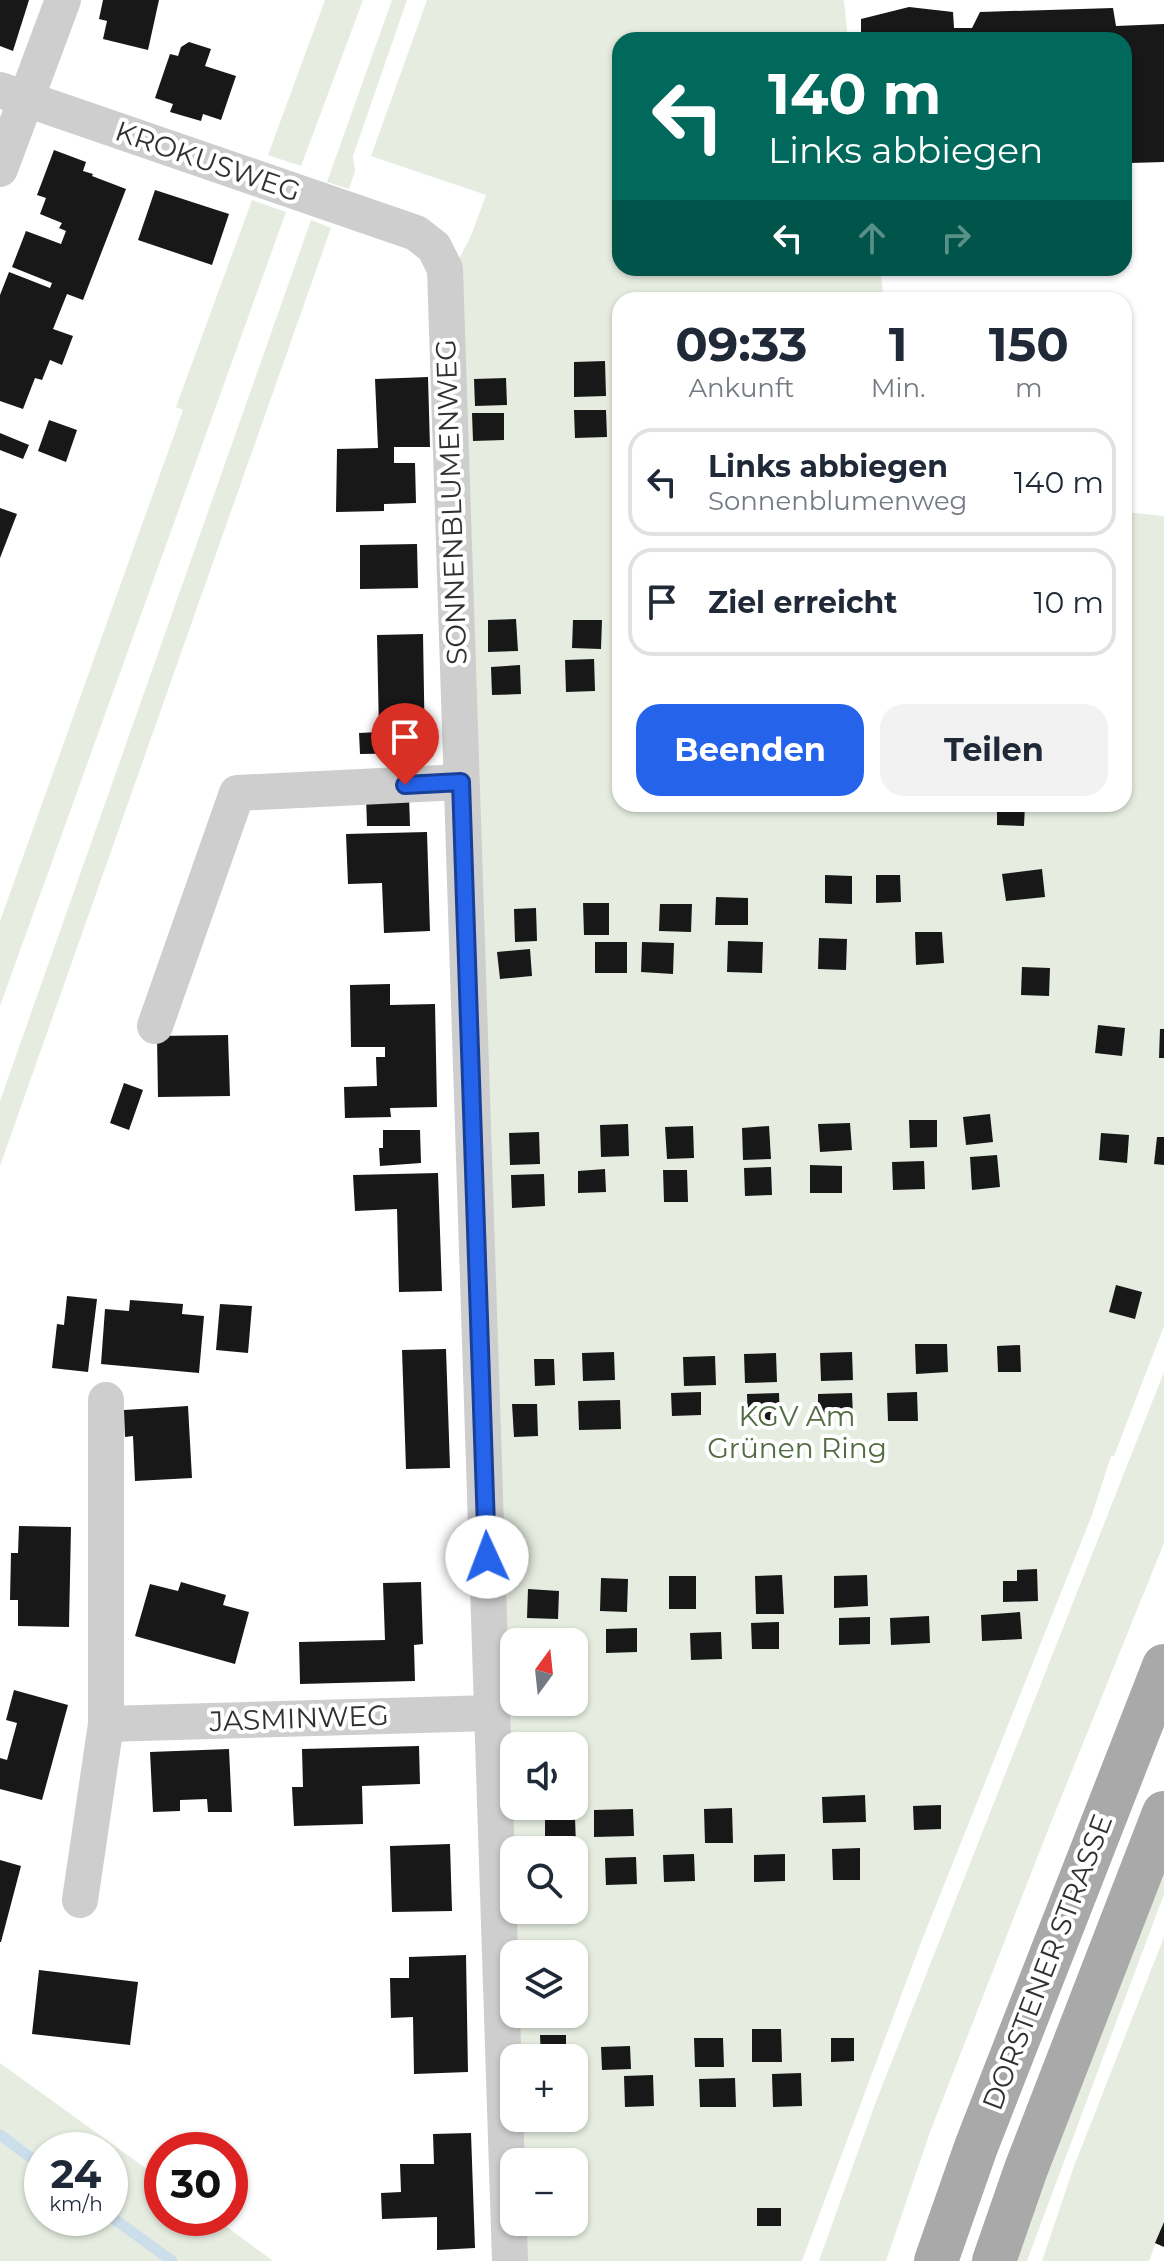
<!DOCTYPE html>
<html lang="de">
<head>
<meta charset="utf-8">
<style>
	body { margin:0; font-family:Montserrat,sans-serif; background:#f2f2f3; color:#1f2937; height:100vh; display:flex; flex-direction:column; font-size:30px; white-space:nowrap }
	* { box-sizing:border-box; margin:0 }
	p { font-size:26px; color:#747a83 }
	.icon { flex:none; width:44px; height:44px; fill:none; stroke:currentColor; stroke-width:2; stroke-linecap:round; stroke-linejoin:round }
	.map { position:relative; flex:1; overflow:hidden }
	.drawer { position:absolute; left:612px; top:292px; width:520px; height:520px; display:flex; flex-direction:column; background:#fff; border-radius:24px; box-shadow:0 2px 6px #0004 }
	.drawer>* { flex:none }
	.hud { position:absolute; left:612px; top:32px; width:520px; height:244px; border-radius:24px; box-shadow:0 2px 6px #0004; background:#00695c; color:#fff; overflow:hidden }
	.needle { width:52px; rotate:15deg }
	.buttons { position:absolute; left:500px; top:1628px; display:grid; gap:16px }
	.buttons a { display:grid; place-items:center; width:88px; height:88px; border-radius:16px; background:#fff; box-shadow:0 2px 6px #0004; font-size:40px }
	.speed { position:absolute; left:24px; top:2132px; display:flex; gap:16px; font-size:40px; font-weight:700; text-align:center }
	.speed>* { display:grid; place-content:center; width:104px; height:104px; border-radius:50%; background:#fff; box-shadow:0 2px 6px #0004; line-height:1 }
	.speed small { font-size:20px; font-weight:400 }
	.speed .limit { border:12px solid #d22; background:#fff; color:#111 }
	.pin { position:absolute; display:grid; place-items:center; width:68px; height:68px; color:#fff; margin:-82px -34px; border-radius:50% 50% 50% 0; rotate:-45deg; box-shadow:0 0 8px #0007 }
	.pin .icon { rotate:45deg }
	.me { position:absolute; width:88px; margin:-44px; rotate:358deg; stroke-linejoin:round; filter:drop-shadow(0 0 6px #0008) }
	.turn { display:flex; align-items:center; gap:28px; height:168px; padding:0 24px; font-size:36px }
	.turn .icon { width:104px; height:104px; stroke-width:2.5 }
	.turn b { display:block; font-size:56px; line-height:68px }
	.lanes { display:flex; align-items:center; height:76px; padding:0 24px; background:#0003; justify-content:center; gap:40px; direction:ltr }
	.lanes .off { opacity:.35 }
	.eta { display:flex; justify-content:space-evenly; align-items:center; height:136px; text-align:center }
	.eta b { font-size:48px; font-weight:700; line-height:56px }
	.primary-button { display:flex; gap:16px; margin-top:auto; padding:16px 24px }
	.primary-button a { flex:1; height:92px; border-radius:24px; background:#2563eb; color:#fff; font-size:32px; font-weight:700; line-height:92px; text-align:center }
	.primary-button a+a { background:#f2f2f3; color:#1f2937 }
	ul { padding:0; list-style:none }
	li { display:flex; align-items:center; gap:24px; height:108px; margin:0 16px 12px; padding:0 8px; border:4px solid #e0e1e3; border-radius:24px }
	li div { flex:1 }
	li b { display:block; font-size:30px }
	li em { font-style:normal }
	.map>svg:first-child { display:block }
	.green { fill:#e6ede0; fill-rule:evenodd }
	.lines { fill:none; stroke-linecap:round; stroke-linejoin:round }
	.stream { stroke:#cddeeb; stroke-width:11 }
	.building { fill:#181818 }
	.minor { stroke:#cecece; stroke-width:36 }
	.major { stroke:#a9a9a9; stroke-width:44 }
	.route-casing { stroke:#184099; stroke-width:20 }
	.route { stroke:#2563eb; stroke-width:14 }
	.labels { text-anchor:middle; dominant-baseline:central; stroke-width:8; stroke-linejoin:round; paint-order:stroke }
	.street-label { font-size:28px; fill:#313131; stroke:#fff }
	.park-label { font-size:28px; fill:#526b40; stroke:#fff }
</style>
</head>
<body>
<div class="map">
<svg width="1164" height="2261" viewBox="0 0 1164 2261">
	<rect width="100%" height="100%" fill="#fff"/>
	<!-- green -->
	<g class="green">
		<polygon points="325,0 363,0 301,166 268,155"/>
		<polygon points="392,0 407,0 353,156 355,171 349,189 327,182"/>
		<path d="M427,0H844L848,40H620V268H880L884,300H620V804H1124V512L1164,516V1326L1114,1456H1111L1092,1515L920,1945L802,2261H521L520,2222H574V2162H518L516,2118H574V2058H514L455,266L470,238L486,195L371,156ZM514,1642H574V1702H514ZM514,1746H574V1806H514ZM514,1850H574V1910H514ZM514,1954H574V2014H514Z"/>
		<polygon points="252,200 286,212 0,1006 0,921 183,410 176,407"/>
		<polygon points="311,220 331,228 0,1166 0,1101"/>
		<polygon points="1164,1372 1164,1543 1050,1825 930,2132 886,2261 819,2261 875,2104"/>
		<polygon points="1164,1861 1164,1894 1027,2261 1013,2261"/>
		<polygon points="1164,1937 1164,2221 1149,2261 1042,2261 1073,2169"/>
		<path d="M0,2063L162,2180V2218H215L273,2261H0ZM110,2150V2218H42V2150Z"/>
	</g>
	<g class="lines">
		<!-- stream -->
		<g class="stream">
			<polyline points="0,2135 42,2166"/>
			<polyline points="110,2216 172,2261"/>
		</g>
	</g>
	<!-- building -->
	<g class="building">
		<polygon points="0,0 29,0 13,51 0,46"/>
		<polygon points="103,0 159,0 148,50 103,39 107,21 99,19"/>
		<polygon points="909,7 953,12 954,28 972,28 980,12 1113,8 1116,26 1164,24 1164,162 1130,163 1124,131 1124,40 861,40 861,19"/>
		<polygon points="189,42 211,49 205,66 236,76 221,120 203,114 201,121 170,112 173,104 155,98 170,54 178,56 181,47"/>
		<polygon points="54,150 86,162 83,171 93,174 92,176 126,189 83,300 67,294 53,329 73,336 62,365 50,360 42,380 35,378 23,409 0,401 0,295 9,272 50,288 52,283 12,267 26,231 61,244 66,231 59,228 62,223 40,214 46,198 37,195"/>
		<polygon points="155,190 229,214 212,265 138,240"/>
		<polygon points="605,361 606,396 574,397 574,362"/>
		<polygon points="428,377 430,447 394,447 394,463 415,463 416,503 384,504 384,511 336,512 337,449 378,448 375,379"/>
		<polygon points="506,378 507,405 475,406 474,379"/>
		<polygon points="574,410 606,410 607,437 575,438"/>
		<polygon points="472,413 504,413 504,440 473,441"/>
		<polygon points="49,420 77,430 66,462 38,451"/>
		<polygon points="0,433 29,445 23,459 0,450"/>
		<polygon points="0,508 17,514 0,558"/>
		<polygon points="417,544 418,588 360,589 360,545"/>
		<polygon points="516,619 518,651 488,652 488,620"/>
		<polygon points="573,620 602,620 601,649 572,648"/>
		<polygon points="423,634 425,753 360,754 359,733 379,732 377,635"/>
		<polygon points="594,659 595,691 566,692 565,660"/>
		<polygon points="520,665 521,694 492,695 491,667"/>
		<polygon points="366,796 409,796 410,826 367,826"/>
		<polygon points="997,804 1025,804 1024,826 997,825"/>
		<polygon points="427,832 430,931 384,933 382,883 348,884 346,834"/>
		<polygon points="1042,869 1045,897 1006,901 1002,874"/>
		<polygon points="825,875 852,876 852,904 825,903"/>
		<polygon points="876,875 900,875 901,902 876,903"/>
		<polygon points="716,897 748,898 748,925 715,925"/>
		<polygon points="583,903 609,903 609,935 584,935"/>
		<polygon points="660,904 692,904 691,932 659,931"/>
		<polygon points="536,908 537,941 515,942 514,909"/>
		<polygon points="915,932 942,932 944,963 916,965"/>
		<polygon points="819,938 847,939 846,970 818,969"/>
		<polygon points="728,941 763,942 762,973 727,972"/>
		<rect x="595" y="942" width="32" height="31"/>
		<polygon points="642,942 674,943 673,974 641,972"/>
		<polygon points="530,949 532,976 500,979 497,952"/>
		<polygon points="1022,967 1050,968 1049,996 1021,995"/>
		<polygon points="390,984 390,1005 435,1004 437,1107 390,1108 391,1117 345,1118 344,1087 377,1086 376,1057 385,1057 385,1047 351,1047 350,985"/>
		<polygon points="1098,1025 1125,1028 1122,1056 1095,1053"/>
		<polygon points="1160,1029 1164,1029 1164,1058 1159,1058"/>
		<polygon points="228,1035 230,1096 158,1097 157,1036"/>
		<polygon points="124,1083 143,1090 129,1130 110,1123"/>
		<polygon points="990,1114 993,1142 966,1145 963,1117"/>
		<polygon points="909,1120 937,1120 937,1147 910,1148"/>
		<polygon points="850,1123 852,1150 820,1152 818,1124"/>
		<polygon points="628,1124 629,1156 601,1157 600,1125"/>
		<polygon points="693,1126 694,1158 667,1159 665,1127"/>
		<polygon points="769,1126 771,1159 743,1160 742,1128"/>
		<polygon points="383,1130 420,1130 421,1163 380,1166 379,1148 383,1148"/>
		<polygon points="539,1132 540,1164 510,1165 509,1133"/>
		<polygon points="1101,1133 1129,1135 1127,1163 1099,1160"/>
		<polygon points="1157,1137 1164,1137 1164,1165 1154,1164"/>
		<polygon points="997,1155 1000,1187 972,1190 970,1157"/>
		<polygon points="924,1161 925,1189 893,1190 892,1162"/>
		<polygon points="810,1165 842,1166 842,1193 810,1193"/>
		<polygon points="771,1167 772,1195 745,1196 744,1168"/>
		<polygon points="605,1169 606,1192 578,1193 578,1171"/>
		<polygon points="663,1170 687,1170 688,1202 664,1202"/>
		<polygon points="438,1173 442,1291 399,1292 397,1209 355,1211 353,1175"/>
		<polygon points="544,1174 545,1206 512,1208 511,1175"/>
		<polygon points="1116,1285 1142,1292 1135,1319 1109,1312"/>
		<polygon points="67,1296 97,1299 88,1372 52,1368 57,1324 64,1325"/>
		<polygon points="130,1300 183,1304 182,1314 204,1316 199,1373 101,1364 105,1309 129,1311"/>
		<polygon points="220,1304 252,1306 248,1353 216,1350"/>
		<polygon points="915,1344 947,1344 948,1372 916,1374"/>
		<polygon points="1020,1345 1021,1372 998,1372 997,1346"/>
		<polygon points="446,1349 450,1468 406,1469 402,1350"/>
		<polygon points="614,1352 615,1380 583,1381 582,1353"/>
		<polygon points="852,1352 853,1380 821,1381 820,1353"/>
		<polygon points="776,1353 777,1382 745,1383 744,1354"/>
		<polygon points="715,1356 716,1385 684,1386 683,1357"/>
		<polygon points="534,1359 554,1359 555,1385 535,1386"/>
		<polygon points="701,1392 701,1415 672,1416 671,1393"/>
		<polygon points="917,1392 918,1421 888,1421 887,1393"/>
		<polygon points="779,1393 780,1422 748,1422 747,1394"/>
		<polygon points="852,1393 853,1416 818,1417 818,1394"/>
		<polygon points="620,1400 621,1429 579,1430 578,1401"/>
		<polygon points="512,1404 537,1404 538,1436 514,1437"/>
		<polygon points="188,1406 192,1478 135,1481 133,1436 125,1437 124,1410"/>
		<polygon points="19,1526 71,1527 69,1627 18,1626 18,1600 10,1600 11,1553 18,1553"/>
		<polygon points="1037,1569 1038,1601 1003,1602 1003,1581 1017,1581 1017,1570"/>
		<polygon points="782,1575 784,1614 756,1614 755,1576"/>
		<polygon points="867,1575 868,1606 834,1608 834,1576"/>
		<rect x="669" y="1576" width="27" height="33"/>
		<polygon points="601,1578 628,1579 627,1612 600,1611"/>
		<polygon points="181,1582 226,1595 223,1605 249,1612 235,1664 135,1636 150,1584 178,1591"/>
		<polygon points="421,1582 423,1644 414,1645 415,1681 300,1684 299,1642 385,1640 383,1583"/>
		<polygon points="528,1589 559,1591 558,1619 527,1618"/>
		<polygon points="1020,1612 1022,1639 982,1641 981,1615"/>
		<polygon points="929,1616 930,1643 891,1645 890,1618"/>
		<polygon points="870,1617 870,1644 839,1645 839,1618"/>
		<polygon points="779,1622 779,1649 752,1649 751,1623"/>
		<polygon points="637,1628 637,1652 606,1653 606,1629"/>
		<polygon points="721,1632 722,1659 691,1660 690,1633"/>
		<polygon points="556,1634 556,1642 525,1642 525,1635"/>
		<polygon points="14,1690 68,1705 42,1800 0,1789 0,1758 7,1760 17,1723 6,1720"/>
		<polygon points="419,1746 420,1784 362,1786 363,1824 294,1826 292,1787 303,1787 302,1749"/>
		<polygon points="229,1749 232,1812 208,1812 207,1799 180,1800 180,1811 153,1812 150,1752"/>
		<polygon points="865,1795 866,1822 823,1823 822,1797"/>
		<polygon points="941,1805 941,1829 914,1830 913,1806"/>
		<polygon points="732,1808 733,1843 705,1843 704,1809"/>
		<polygon points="633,1809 634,1836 594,1837 594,1810"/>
		<polygon points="545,1818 575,1818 576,1845 545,1846"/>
		<polygon points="450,1844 452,1911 392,1912 390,1846"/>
		<polygon points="860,1848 860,1880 833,1880 832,1849"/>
		<polygon points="694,1854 695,1881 664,1882 663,1855"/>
		<polygon points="785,1854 785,1881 754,1882 754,1855"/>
		<polygon points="636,1857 637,1884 606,1885 605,1858"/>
		<polygon points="0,1860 21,1866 1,1942 0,1942"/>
		<polygon points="466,1955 468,2072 414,2074 413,2017 391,2018 390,1978 409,1978 409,1957"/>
		<polygon points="39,1970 138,1982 130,2045 32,2034"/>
		<polygon points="752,2029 781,2029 782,2062 752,2062"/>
		<polygon points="540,2035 566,2035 566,2058 541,2058"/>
		<polygon points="694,2038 723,2038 724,2067 695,2067"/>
		<polygon points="831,2038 854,2038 854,2061 831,2062"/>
		<polygon points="630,2046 631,2069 602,2070 601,2047"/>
		<polygon points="801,2073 802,2106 773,2107 772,2074"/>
		<polygon points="653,2075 654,2106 625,2107 624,2076"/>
		<polygon points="735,2078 736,2107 700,2107 699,2079"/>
		<polygon points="581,2082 581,2112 574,2112 574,2083"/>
		<polygon points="471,2133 475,2248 437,2250 437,2217 382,2219 381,2193 401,2192 400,2164 434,2164 433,2134"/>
		<rect x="757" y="2208" width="24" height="18"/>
		<polygon points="1164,2222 1164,2247 1155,2243"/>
	</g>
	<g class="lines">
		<!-- minor -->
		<g class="minor">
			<polyline points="0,90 416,233 434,247 445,269 510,2261"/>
			<polyline points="0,169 63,0"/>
			<polyline points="155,1026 237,793 461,782"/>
			<polyline points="106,1400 106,1724 492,1713"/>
			<polyline points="80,1900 106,1724"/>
		</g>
		<!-- major -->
		<g class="major">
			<polyline points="936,2261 976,2147 1164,1666"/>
			<polyline points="994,2261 1026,2169 1164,1813"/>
		</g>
	</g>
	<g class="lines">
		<!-- route casing -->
		<g class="route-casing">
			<polyline id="route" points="405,785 461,782 487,1557"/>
		</g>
		<!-- route -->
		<use href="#route" class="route"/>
	</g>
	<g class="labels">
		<!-- street labels -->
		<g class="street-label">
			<text transform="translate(208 161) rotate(19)">KROKUSWEG</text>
			<text transform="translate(451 502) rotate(-92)">SONNENBLUMENWEG</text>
			<text transform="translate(299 1718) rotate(-2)">JASMINWEG</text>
			<text transform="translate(1047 1962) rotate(-69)">DORSTENER STRASSE</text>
		</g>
		<!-- park labels -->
		<g class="park-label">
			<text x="797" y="1416">KGV Am<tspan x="797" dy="32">Grünen Ring</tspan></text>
		</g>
	</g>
</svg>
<div class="buttons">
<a><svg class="needle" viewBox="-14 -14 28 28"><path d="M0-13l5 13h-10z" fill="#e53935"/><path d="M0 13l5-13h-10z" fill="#747a83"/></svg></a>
<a><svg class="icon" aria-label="sound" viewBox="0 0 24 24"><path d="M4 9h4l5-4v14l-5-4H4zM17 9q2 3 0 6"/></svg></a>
<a><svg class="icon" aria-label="search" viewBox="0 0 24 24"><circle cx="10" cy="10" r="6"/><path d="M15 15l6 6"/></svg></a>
<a><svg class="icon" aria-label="layers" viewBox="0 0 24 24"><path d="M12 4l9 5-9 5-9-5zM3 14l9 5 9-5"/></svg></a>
<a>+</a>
<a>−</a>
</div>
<div class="speed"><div>24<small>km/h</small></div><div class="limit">30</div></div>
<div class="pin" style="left:405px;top:785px;background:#d93025"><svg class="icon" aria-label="arrive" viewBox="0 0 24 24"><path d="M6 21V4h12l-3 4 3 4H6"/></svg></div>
<svg class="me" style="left:487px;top:1557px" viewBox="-20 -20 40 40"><circle r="19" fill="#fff"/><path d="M0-13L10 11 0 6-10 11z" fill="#2563eb"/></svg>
<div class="hud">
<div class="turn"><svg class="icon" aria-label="left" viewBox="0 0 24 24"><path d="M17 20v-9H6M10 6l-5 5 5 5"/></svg><div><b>140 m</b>Links abbiegen</div></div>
<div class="lanes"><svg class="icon" aria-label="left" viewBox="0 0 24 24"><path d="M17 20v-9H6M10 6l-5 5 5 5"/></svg><svg class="icon off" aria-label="ahead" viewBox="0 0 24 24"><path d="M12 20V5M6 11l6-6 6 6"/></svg><svg class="icon off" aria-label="right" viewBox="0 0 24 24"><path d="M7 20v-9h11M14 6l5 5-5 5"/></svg></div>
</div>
<section class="drawer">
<div class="eta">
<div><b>09:33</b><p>Ankunft</p></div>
<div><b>1</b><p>Min.</p></div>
<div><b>150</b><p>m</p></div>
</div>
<ul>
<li><svg class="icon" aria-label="left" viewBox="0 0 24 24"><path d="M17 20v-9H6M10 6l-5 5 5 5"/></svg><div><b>Links abbiegen</b><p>Sonnenblumenweg</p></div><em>140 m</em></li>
<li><svg class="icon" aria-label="arrive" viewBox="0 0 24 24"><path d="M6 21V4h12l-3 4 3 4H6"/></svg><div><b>Ziel erreicht</b></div><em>10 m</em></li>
</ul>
<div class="primary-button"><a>Beenden</a><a>Teilen</a></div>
</section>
</div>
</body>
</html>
